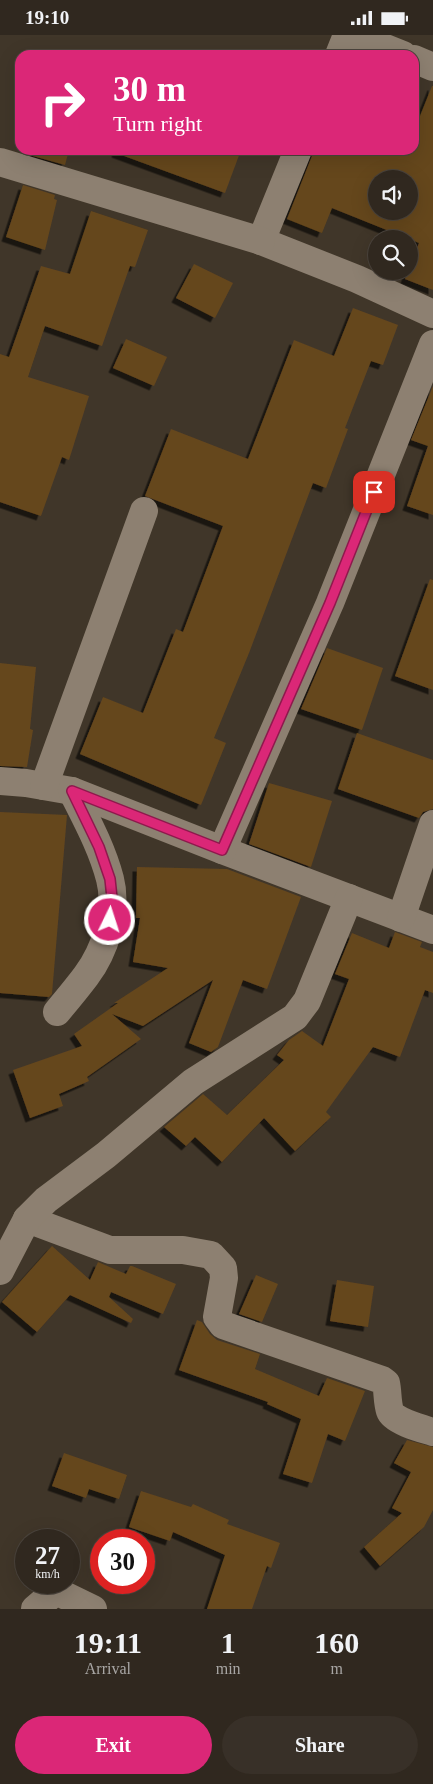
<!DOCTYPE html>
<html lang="en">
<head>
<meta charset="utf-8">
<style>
	body { margin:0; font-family:Georgia,serif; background:#383028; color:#f1f3f6; height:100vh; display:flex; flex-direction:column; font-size:19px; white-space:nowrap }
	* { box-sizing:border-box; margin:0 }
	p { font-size:16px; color:#a8a6a4 }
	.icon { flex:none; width:28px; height:28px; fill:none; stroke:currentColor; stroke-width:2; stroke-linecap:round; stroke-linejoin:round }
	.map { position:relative; height:1574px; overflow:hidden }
	.details { display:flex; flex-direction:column; background:#30281f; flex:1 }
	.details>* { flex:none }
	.guide { position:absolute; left:15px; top:15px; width:404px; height:105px; border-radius:15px; box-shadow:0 5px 20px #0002,0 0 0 1px #4b443d; background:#db2777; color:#fff; overflow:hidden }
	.tools { position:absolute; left:368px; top:135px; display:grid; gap:10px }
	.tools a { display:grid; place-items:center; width:50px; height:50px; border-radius:50%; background:#30281f; box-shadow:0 5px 20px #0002,0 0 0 1px #4b443d; font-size:25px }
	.speed { position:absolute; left:15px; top:1494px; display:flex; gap:10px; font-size:25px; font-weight:700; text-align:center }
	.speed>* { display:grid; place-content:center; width:65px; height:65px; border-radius:50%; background:#30281f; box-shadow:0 5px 20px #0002,0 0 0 1px #4b443d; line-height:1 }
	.speed small { font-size:12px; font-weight:400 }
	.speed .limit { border:8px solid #d22; background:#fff; color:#111 }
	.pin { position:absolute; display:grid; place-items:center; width:42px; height:42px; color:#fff; margin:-21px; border-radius:10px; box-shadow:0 2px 8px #0006 }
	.me { position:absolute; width:55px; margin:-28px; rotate:4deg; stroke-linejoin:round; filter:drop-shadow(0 0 4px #0008) }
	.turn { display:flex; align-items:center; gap:18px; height:105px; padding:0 15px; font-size:22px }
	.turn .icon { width:65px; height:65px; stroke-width:2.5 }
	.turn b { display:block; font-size:35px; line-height:42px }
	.eta { display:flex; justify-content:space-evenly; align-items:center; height:85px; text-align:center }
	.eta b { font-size:30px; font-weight:800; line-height:35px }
	.primary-button { display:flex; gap:10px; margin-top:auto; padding:10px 15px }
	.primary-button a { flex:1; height:58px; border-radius:30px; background:#db2777; color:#fff; font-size:20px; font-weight:800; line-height:58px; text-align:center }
	.primary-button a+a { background:#383028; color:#f1f3f6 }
	.status { display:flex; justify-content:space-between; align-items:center; height:35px; padding:0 25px; background:#30281f; direction:ltr }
	.status svg { height:14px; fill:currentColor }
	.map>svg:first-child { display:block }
	.building { fill:#65461d; fill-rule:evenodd; filter:url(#shadow) }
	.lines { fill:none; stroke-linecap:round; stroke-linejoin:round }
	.minor { stroke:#8d8071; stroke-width:28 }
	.route-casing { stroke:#8e194d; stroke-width:12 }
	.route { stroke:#db2777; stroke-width:9 }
</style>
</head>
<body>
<div class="status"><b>19:10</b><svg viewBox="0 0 49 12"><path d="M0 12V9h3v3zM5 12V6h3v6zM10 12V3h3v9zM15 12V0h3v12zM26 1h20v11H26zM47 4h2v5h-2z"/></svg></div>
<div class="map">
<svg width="433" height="1574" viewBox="0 0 433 1574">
	<defs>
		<filter id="shadow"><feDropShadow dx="-4.5" dy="4.5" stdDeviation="0" flood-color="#0009"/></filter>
	</defs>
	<rect width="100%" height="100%" fill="#403629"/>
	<!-- building -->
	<g class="building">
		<path d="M432,51H433V255L405,244L419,208L332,173L322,198L287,184L312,121L313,115H414V96ZM376,144H409V176H376Z"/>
		<polygon points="35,115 69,115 65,130 33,121"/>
		<polygon points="117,115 241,115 225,158 116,118"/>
		<polygon points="23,150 55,160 54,164 57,165 45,215 6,202"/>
		<polygon points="91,176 148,195 135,232 130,231 102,311 45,291 28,342 89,361 69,425 62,422 41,481 0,467 0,319 9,322 41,231 70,239"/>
		<polygon points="194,229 233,248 215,283 176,263"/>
		<polygon points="353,273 398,290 383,330 371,326 345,393 348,394 326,453 313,448 249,618 214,703 226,708 201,770 80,719 103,662 143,678 176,594 183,597 223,491 145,461 171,394 248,424 294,305 334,321"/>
		<polygon points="126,304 167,322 154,351 113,333"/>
		<polygon points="433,351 433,480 407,471 428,411 411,405"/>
		<polygon points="430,544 433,545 433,655 395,641"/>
		<polygon points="327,613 383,633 362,695 301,674"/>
		<polygon points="0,628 36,632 30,694 33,695 27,732 0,731"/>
		<polygon points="357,698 433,725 433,774 423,777 419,783 338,754"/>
		<polygon points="269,748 332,766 311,832 249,809"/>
		<polygon points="0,777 67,780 52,959 49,962 0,958"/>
		<polygon points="137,832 227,834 301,862 267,954 243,945 218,1012 211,1017 189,1008 213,945 143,991 112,979 141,1004 87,1042 89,1046 59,1059 63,1071 30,1083 13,1035 82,1011 74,999 118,968 114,968 168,933 133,927 140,883 136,883"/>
		<polygon points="395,897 422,907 420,912 433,917 433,958 425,955 400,1022 373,1012 326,1077 331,1082 295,1116 264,1083 222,1127 195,1102 186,1111 164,1092 203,1059 227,1080 284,1025 277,1020 289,1005 302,996 323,1011 349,944 335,939 352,898 389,913"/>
		<polygon points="52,1211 90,1245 98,1227 126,1239 130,1231 132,1231 176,1249 163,1279 111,1257 109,1262 133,1284 131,1288 70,1260 37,1297 2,1267"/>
		<polygon points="256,1240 278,1249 262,1287 239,1279"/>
		<polygon points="337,1245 374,1251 368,1292 330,1286"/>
		<polygon points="197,1285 202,1287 210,1299 217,1305 260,1319 255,1334 319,1361 327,1343 365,1356 345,1406 328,1399 312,1448 283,1439 301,1384 267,1369 268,1367 179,1335"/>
		<polygon points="407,1405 433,1412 433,1475 424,1492 380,1531 364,1512 402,1478 392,1473 411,1437 394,1428"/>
		<polygon points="64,1418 127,1440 119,1464 89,1454 86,1463 52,1451"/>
		<polygon points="141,1456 191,1472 193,1469 229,1485 227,1489 280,1508 271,1533 267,1531 252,1574 207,1574 225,1520 173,1497 170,1506 129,1492"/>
	</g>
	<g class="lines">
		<!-- minor -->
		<g class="minor">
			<polyline points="353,0 403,20"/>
			<polyline points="339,20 347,0"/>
			<polyline points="414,24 433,32"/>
			<polyline points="298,115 261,206 357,244 433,279"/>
			<polyline points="0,127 261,206"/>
			<polyline points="0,746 26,748 72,756 222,815 433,895"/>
			<polyline points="44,751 144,476"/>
			<polyline points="222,815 330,568 433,309"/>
			<polyline points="401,883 433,789"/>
			<path d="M57,977C67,965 77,953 86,941C105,916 118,875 110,844C102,813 86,784 72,756"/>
			<path d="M27,1184L110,1215H183L211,1220L223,1233L224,1243L217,1282L223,1290L382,1345L386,1348C388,1357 387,1367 390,1376C393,1386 423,1394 433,1397"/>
			<polyline points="0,1236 27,1184 46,1165 106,1120 193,1047 295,982 307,966 349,863"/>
			<polyline points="35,1574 56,1556 93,1574"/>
		</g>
	</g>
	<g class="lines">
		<!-- route casing -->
		<g class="route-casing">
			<polyline id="route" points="110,885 112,863 110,844 99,812 72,756 222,815 330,568 374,457"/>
		</g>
		<!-- route -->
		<use href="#route" class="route"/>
	</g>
</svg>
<div class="tools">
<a><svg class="icon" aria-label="sound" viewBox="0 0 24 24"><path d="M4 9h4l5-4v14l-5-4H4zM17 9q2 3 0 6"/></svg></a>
<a><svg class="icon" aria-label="search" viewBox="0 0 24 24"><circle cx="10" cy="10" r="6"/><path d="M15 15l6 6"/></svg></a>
</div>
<div class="speed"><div>27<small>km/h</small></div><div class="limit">30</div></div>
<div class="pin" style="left:374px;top:457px;background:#d93025"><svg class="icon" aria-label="arrive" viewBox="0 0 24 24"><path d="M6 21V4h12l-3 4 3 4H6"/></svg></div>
<svg class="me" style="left:110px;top:885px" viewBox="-20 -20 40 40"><circle r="17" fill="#db2777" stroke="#fff" stroke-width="3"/><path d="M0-11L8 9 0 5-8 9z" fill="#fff"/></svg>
<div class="guide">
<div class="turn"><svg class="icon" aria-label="right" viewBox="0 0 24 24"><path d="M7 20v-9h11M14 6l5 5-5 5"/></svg><div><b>30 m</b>Turn right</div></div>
</div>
</div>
<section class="details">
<div class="eta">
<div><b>19:11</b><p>Arrival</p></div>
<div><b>1</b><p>min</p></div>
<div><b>160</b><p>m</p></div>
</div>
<div class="primary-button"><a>Exit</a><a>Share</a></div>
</section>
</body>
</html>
